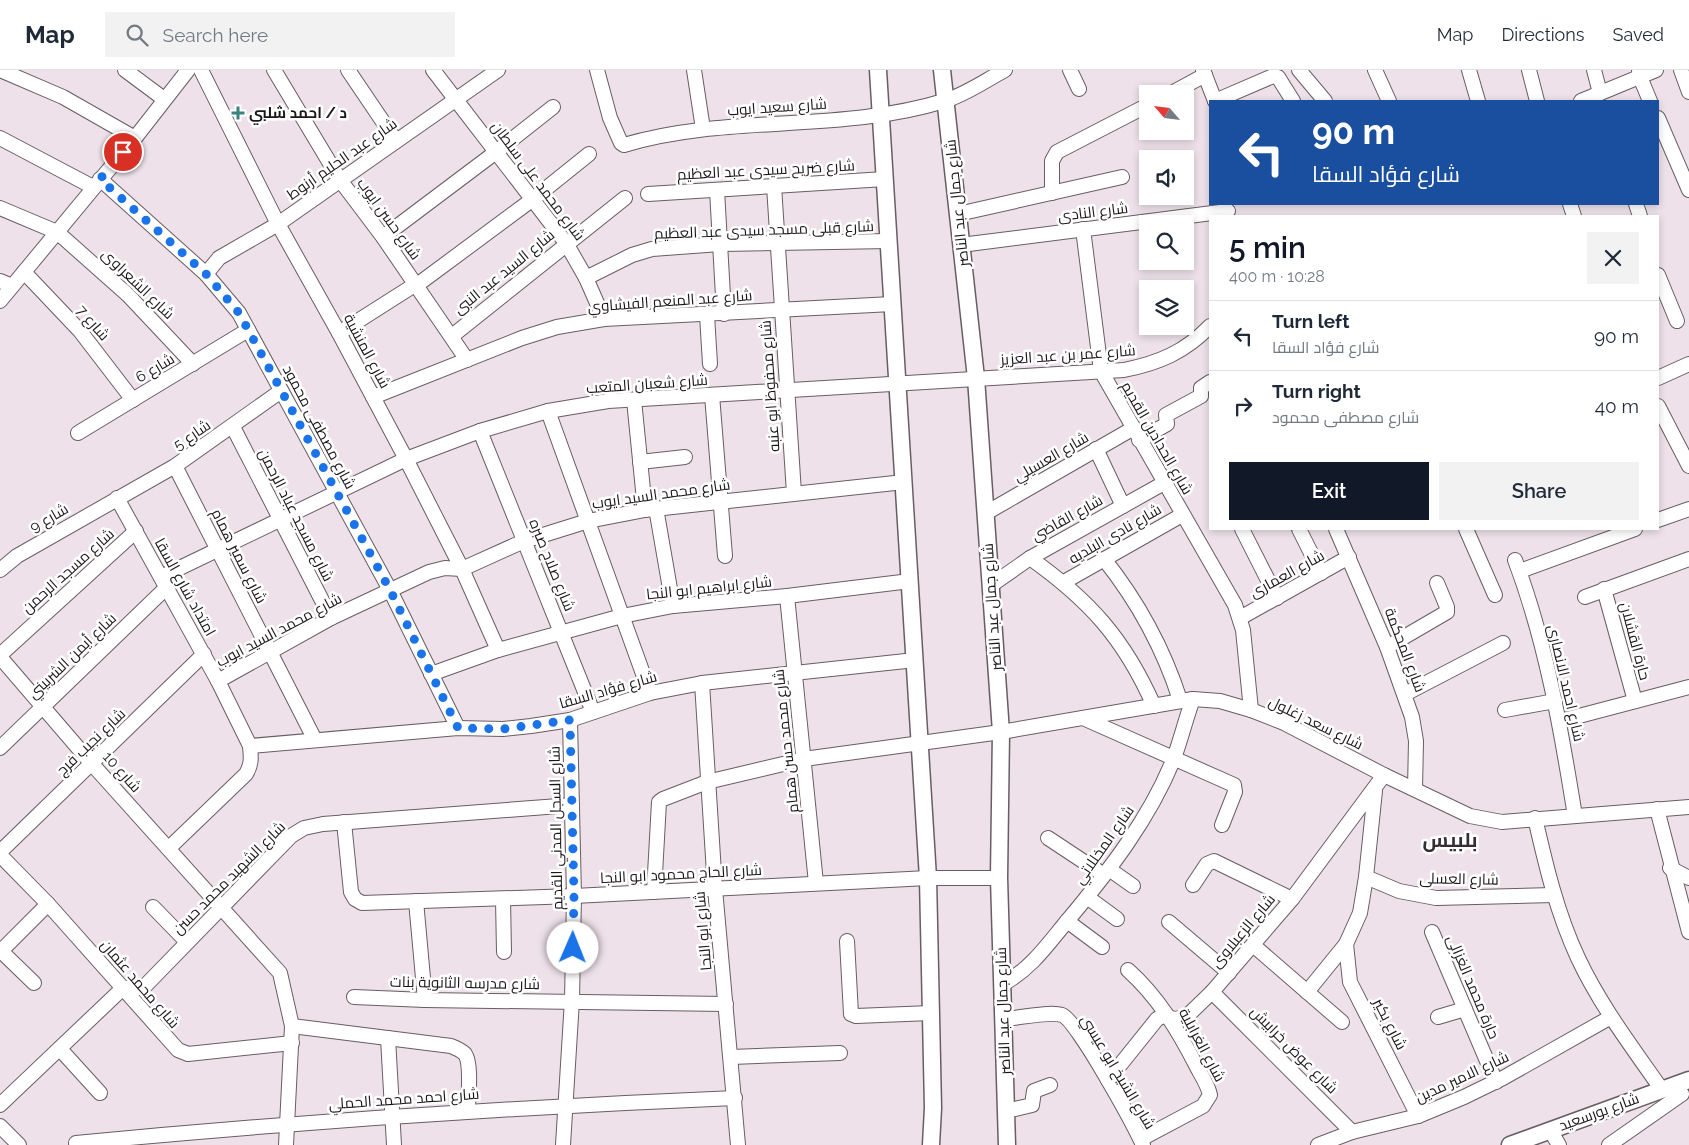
<!DOCTYPE html>
<html lang="en">
<head>
<meta charset="utf-8">
<style>
	body { margin:0; font-family:Raleway,Cairo,sans-serif; background:#f2f2f3; color:#1f2937; height:100vh; display:flex; flex-direction:column; font-size:19px; white-space:nowrap }
	* { box-sizing:border-box; margin:0 }
	p { font-size:16px; color:#747a83 }
	.icon { flex:none; width:28px; height:28px; fill:none; stroke:currentColor; stroke-width:2; stroke-linecap:round; stroke-linejoin:round }
	.map { position:relative; flex:1; overflow:hidden }
	.side { position:absolute; left:1209px; top:145px; width:450px; height:315px; display:flex; flex-direction:column; background:#fff; border-radius:0px; box-shadow:0 2px 8px #0003 }
	.side>* { flex:none }
	.hud { position:absolute; left:1209px; top:30px; width:450px; height:105px; border-radius:0px; box-shadow:0 2px 8px #0003; background:#1a4fa0; color:#fff; overflow:hidden }
	.needle { width:32px; rotate:298deg }
	.buttons { position:absolute; left:1139px; top:15px; display:grid; gap:10px }
	.buttons a { display:grid; place-items:center; width:55px; height:55px; border-radius:0px; background:#fff; box-shadow:0 2px 8px #0003; font-size:25px }
	.pin { position:absolute; display:grid; place-items:center; width:42px; height:42px; color:#fff; margin:-21px; border:2px solid #fff; border-radius:50%; box-shadow:0 1px 5px #0007 }
	.me { position:absolute; width:55px; margin:-28px; rotate:1deg; stroke-linejoin:round; filter:drop-shadow(0 0 4px #0008) }
	.turn { display:flex; align-items:center; gap:18px; height:105px; padding:0 20px; font-size:22px }
	.turn .icon { width:65px; height:65px; stroke-width:2.5 }
	.turn b { display:block; font-size:35px; line-height:42px }
	.round { display:grid; place-items:center; flex:none; width:52px; height:52px; border-radius:0px; background:#f2f2f3 }
	.head { display:flex; align-items:center; justify-content:space-between; height:85px; padding:0 20px }
	h1 { font-size:30px; font-weight:600; line-height:38px; color:#111827 }
	.primary-button { display:flex; gap:10px; margin-top:auto; padding:10px 20px }
	.primary-button a { flex:1; height:58px; border-radius:0px; background:#111827; color:#fff; font-size:20px; font-weight:600; line-height:58px; text-align:center }
	.primary-button a+a { background:#f2f2f3; color:#1f2937 }
	ul { padding:0; list-style:none }
	li { display:flex; align-items:center; gap:15px; height:70px; padding:0 20px; border-top:1px solid #e0e1e3 }
	li div { flex:1 }
	li b { display:block; font-size:19px }
	li em { font-style:normal }
	header { display:flex; align-items:center; gap:30px; box-sizing:border-box; height:70px; padding:0 25px; background:#fff; border-bottom:1px solid #e0e1e3 }
	header strong { font-size:24px }
	nav { display:flex; gap:28px; margin-inline-start:auto; font-size:18px }
	.search { width:350px; height:45px; background:#f2f2f3; display:flex; align-items:center; gap:12px; box-sizing:border-box; padding:0 18px; border-radius:0px; color:#747a83; font-size:19px }
	.map>svg:first-child { display:block }
	.lines { fill:none; stroke-linecap:round; stroke-linejoin:round }
	.minor-casing { stroke:#685d63; stroke-width:16 }
	.tertiary-casing { stroke:#685d63; stroke-width:19 }
	.minor { stroke:#fff; stroke-width:14 }
	.tertiary { stroke:#fff; stroke-width:16 }
	.route { stroke:#1a73e8; stroke-width:9; stroke-dasharray:0 16.2 }
	.poi-dot { fill:#3a827d; stroke:#fff; stroke-width:2 }
	.labels { text-anchor:middle; dominant-baseline:central; stroke-width:5; stroke-linejoin:round; paint-order:stroke }
	.street-label { font-size:15px; fill:#1b1619; stroke:#fff }
	.poi-label { font-size:15px; font-weight:bold; fill:#1b1619; stroke:#fff; text-anchor:start }
	.district-label { font-size:20px; font-weight:bold; fill:#372e34; stroke:#fff }
</style>
</head>
<body>
<header>
<strong>Map</strong>
<div class="search"><svg class="icon" aria-label="search" viewBox="0 0 24 24"><circle cx="10" cy="10" r="6"/><path d="M15 15l6 6"/></svg>Search here</div>
<nav><a>Map</a><a>Directions</a><a>Saved</a></nav>
</header>
<div class="map">
<svg width="1689" height="1075" viewBox="0 0 1689 1075">
	<rect width="100%" height="100%" fill="#eee1e9"/>
	<g class="lines">
		<!-- minor casing -->
		<g class="minor-casing">
			<g id="minor">
				<polyline points="0,0 63,27 135,68"/>
				<polyline points="125,0 164,29"/>
				<polyline points="201,0 278,154 339,263 406,389 462,499 498,580"/>
				<polyline points="274,0 340,110 383,167 467,290"/>
				<polyline points="348,0 396,71"/>
				<polyline points="433,0 566,173 586,208 604,249"/>
				<path d="M597,0L610,48L621,73L624,75C728,44 840,63 944,31C965,25 986,10 1005,0"/>
				<polyline points="694,0 703,59"/>
				<polyline points="1070,0 1079,19"/>
				<polyline points="1203,0 1215,31"/>
				<polyline points="1299,0 1325,31"/>
				<polyline points="1375,0 1389,31"/>
				<polyline points="1469,0 1478,31"/>
				<polyline points="1529,0 1537,31"/>
				<polyline points="1594,0 1600,23"/>
				<polyline points="1639,0 1640,7 1650,31"/>
				<polyline points="1681,0 1689,22"/>
				<polyline points="1170,24 1205,5"/>
				<polyline points="1215,31 1273,6 1278,7 1293,31"/>
				<polyline points="1581,31 1656,0"/>
				<polyline points="1658,48 1689,120"/>
				<polyline points="0,68 93,117"/>
				<polyline points="100,109 206,204 239,243 390,520 458,658"/>
				<polyline points="774,116 794,423"/>
				<polyline points="717,120 724,244"/>
				<polyline points="1052,123 1052,91 1057,82 1148,35"/>
				<polyline points="648,124 885,109"/>
				<polyline points="1570,134 1574,146"/>
				<polyline points="1636,134 1640,146"/>
				<polyline points="0,138 57,162 128,225 193,294"/>
				<polyline points="958,144 1122,107"/>
				<polyline points="1083,159 1101,301 1235,535 1243,560 1251,640"/>
				<polyline points="383,167 496,82 553,37"/>
				<polyline points="961,175 1228,141"/>
				<polyline points="24,202 80,261 133,330"/>
				<polyline points="206,204 219,188 278,154 498,0"/>
				<polyline points="1658,205 1677,251"/>
				<polyline points="586,208 632,185 652,179 720,174 889,171"/>
				<polyline points="0,211 12,216"/>
				<polyline points="417,215 533,129 589,84"/>
				<polyline points="0,231 135,68 188,0"/>
				<polyline points="707,245 710,294"/>
				<polyline points="339,263 416,214"/>
				<polyline points="452,266 625,128"/>
				<polyline points="1658,308 1689,294"/>
				<polyline points="712,325 725,486"/>
				<polyline points="373,327 522,268 557,257 604,249 892,234"/>
				<polyline points="634,330 645,440"/>
				<polyline points="1658,336 1689,396"/>
				<polyline points="548,341 650,623"/>
				<polyline points="233,357 331,548"/>
				<polyline points="480,361 593,642"/>
				<polyline points="78,363 248,260"/>
				<polyline points="1139,370 1167,354 1166,345 1201,326 1201,318 1210,312"/>
				<polyline points="1096,379 1123,436"/>
				<polyline points="640,392 685,387"/>
				<polyline points="175,396 315,670"/>
				<path d="M117,428L218,611L250,676C251,687 252,694 246,704L169,778"/>
				<polyline points="656,438 673,536"/>
				<polyline points="986,443 1132,359"/>
				<polyline points="1658,450 1689,439"/>
				<polyline points="1242,459 1277,528"/>
				<polyline points="1299,459 1321,503"/>
				<polyline points="1336,459 1387,577 1412,647 1416,671 1415,719"/>
				<polyline points="1466,459 1495,525"/>
				<path d="M1030,488C1089,530 1124,568 1154,636"/>
				<path d="M1104,489C1139,533 1163,577 1180,630"/>
				<path d="M1515,490C1546,572 1561,659 1575,746"/>
				<polyline points="0,500 17,486 175,396 281,321"/>
				<polyline points="1520,501 1635,459"/>
				<path d="M161,507L406,389L480,361L548,341L608,331L1124,300C1159,293 1185,282 1210,256"/>
				<polyline points="1064,512 1182,445"/>
				<polyline points="990,516 1030,488 1164,413"/>
				<polyline points="1604,519 1635,631"/>
				<polyline points="787,526 816,813"/>
				<polyline points="1585,527 1689,489"/>
				<polyline points="1240,548 1349,487"/>
				<polyline points="1387,577 1447,542 1447,537 1437,513"/>
				<polyline points="0,585 136,461"/>
				<polyline points="0,587 92,694 280,903 292,956 286,1075"/>
				<polyline points="431,604 498,580 622,546 673,536 787,526 910,511"/>
				<polyline points="218,611 331,548 429,502 445,498 462,499 524,471 588,451 645,440 904,412"/>
				<polyline points="702,613 715,819 738,1075"/>
				<polyline points="1405,624 1503,573"/>
				<polyline points="1505,640 1555,631"/>
				<polyline points="1083,648 1234,715 1235,722 1222,755"/>
				<polyline points="1560,651 1689,617"/>
				<polyline points="250,676 458,658 503,659 531,656 570,650 650,623 702,613 915,590"/>
				<polyline points="0,678 167,517"/>
				<polyline points="1657,739 1689,862"/>
				<path d="M1535,748C1546,796 1557,843 1578,888C1600,935 1632,977 1662,1020"/>
				<polyline points="344,752 351,822 355,829 362,833 574,826 928,808 999,808"/>
				<polyline points="1048,768 1104,805"/>
				<polyline points="0,782 204,584"/>
				<polyline points="0,785 48,834 178,980 188,984 292,973"/>
				<polyline points="1670,798 1689,808"/>
				<polyline points="1109,799 1133,816"/>
				<polyline points="1366,807 1399,821 1436,828 1554,825"/>
				<polyline points="1193,815 1207,794 1214,791 1292,829"/>
				<polyline points="654,822 659,732 663,729 707,712 804,689 1001,662 1193,629 1220,631 1251,640 1284,653 1384,705 1470,746 1502,752 1689,737"/>
				<polyline points="1087,827 1117,849"/>
				<polyline points="503,829 504,882"/>
				<polyline points="416,831 425,930"/>
				<polyline points="153,837 187,872"/>
				<polyline points="1067,851 1102,877"/>
				<polyline points="1169,852 1229,903"/>
				<polyline points="1432,862 1496,1012"/>
				<polyline points="847,871 851,944 856,946 931,943"/>
				<polyline points="1346,874 1350,912 1418,1046"/>
				<polyline points="1253,875 1342,952"/>
				<polyline points="1,881 34,913"/>
				<polyline points="0,882 48,834"/>
				<path d="M1128,900C1158,927 1178,960 1197,997C1201,1005 1208,1015 1210,1025L1203,1036L1141,1069"/>
				<path d="M1003,914C1032,898 1047,875 1068,850C1109,801 1150,748 1174,688C1181,669 1186,648 1193,629"/>
				<polyline points="1212,922 1352,1062"/>
				<polyline points="1307,922 1346,874 1360,843 1366,807 1375,721"/>
				<polyline points="354,927 425,930 726,934"/>
				<polyline points="1438,947 1465,939"/>
				<path d="M1005,949C1019,948 1050,941 1062,945C1077,950 1134,1055 1143,1075"/>
				<path d="M292,956L451,976C456,978 461,980 465,984C472,994 468,1028 468,1040"/>
				<polyline points="388,968 394,1075"/>
				<polyline points="60,979 100,1023"/>
				<polyline points="731,987 840,983"/>
				<polyline points="1108,1010 1157,949 1163,946 1175,949 1186,947 1212,922 1292,829 1384,705"/>
				<polyline points="0,1035 123,918 139,918 146,915 291,766 304,758 323,754 572,735"/>
				<polyline points="1006,1041 1032,1035 1034,1021 1050,1015"/>
				<polyline points="0,1056 19,1075"/>
				<polyline points="1550,1060 1559,1075"/>
				<path d="M76,1073C296,1052 515,1037 735,1028"/>
				<polyline points="563,1075 572,930 574,826 570,650"/>
				<polyline points="1318,1075 1352,1062 1418,1046 1464,1027 1503,1008 1611,947"/>
				<polyline points="1609,1075 1682,1024"/>
			</g>
		</g>
		<!-- tertiary casing -->
		<g class="tertiary-casing">
			<g id="tertiary">
				<polyline points="878,0 928,808 933,1038 931,1075"/>
				<polyline points="942,0 976,308 1001,662 999,808 1007,1075"/>
				<polyline points="1510,1075 1689,1010"/>
			</g>
		</g>
		<!-- minor -->
		<use href="#minor" class="minor"/>
		<!-- tertiary -->
		<use href="#tertiary" class="tertiary"/>
	</g>
	<g class="lines">
		<!-- route -->
		<polyline class="route" points="123,82 100,109 206,204 239,243 390,520 458,658 503,659 570,650 574,826 573,878"/>
	</g>
	<!-- markers -->
	<path class="poi-dot" d="M235.5 35.5h5v5h5v5h-5v5h-5v-5h-5v-5h5z"/>
	<g class="labels">
		<!-- street labels -->
		<g class="street-label">
			<text transform="translate(777 37) rotate(-4)">شارع سعيد ايوب</text>
			<text transform="translate(342 89) rotate(-35)">شارع عبد الحليم أرنوط</text>
			<text transform="translate(766 100) rotate(-3)">شارع ضريح سيدى عبد العظيم</text>
			<text transform="translate(538 111) rotate(53)">شارع محمد على سلطان</text>
			<text transform="translate(957 133) rotate(-96)">شارع جمال عبد الناصر</text>
			<text transform="translate(1093 142) rotate(-7)">شارع النادى</text>
			<text transform="translate(389 149) rotate(54)">شارع حسن ايوب</text>
			<text transform="translate(764 160) rotate(-2)">شارع قبلى مسجد سيدى عبد العظيم</text>
			<text transform="translate(504 202) rotate(-39)">شارع السيد عبد النبى</text>
			<text transform="translate(138 214) rotate(44)">شارع الشعراوى</text>
			<text transform="translate(670 231) rotate(-4)">شارع عبد المنعم الفيشاوي</text>
			<text transform="translate(93 253) rotate(49)">شارع 7</text>
			<text transform="translate(367 281) rotate(62)">شارع المنشية</text>
			<text transform="translate(1068 285) rotate(-4)">شارع عمر بن عبد العزيز</text>
			<text transform="translate(155 298) rotate(-31)">شارع 6</text>
			<text transform="translate(647 314) rotate(-4)">شارع شعبان المتعب</text>
			<text transform="translate(770 316) rotate(-94)">شارع محفوظ ابو عنبه</text>
			<text transform="translate(319 357) rotate(62)">شارع مصطفى محمود</text>
			<text transform="translate(192 365) rotate(-34)">شارع 5</text>
			<text transform="translate(1157 368) rotate(60)">شارع الحدادين القديم</text>
			<text transform="translate(1051 387) rotate(-30)">شارع العسيلي</text>
			<text transform="translate(661 424) rotate(-8)">شارع محمد السيد ايوب</text>
			<text transform="translate(296 445) rotate(63)">شارع مسجد عباد الرحمن</text>
			<text transform="translate(49 448) rotate(-30)">شارع 9</text>
			<text transform="translate(1067 448) rotate(-29)">شارع القاضي</text>
			<text transform="translate(1115 464) rotate(-30)">شارع نادى البلديه</text>
			<text transform="translate(239 486) rotate(63)">شارع سمير همام</text>
			<text transform="translate(552 495) rotate(68)">شارع صلاح صبره</text>
			<text transform="translate(68 501) rotate(-42)">شارع مسجد الرحمن</text>
			<text transform="translate(1287 504) rotate(-29)">شارع العمارى</text>
			<text transform="translate(185 517) rotate(61)">امتداد شارع السقا</text>
			<text transform="translate(709 518) rotate(-6)">شارع ابراهيم ابو النجا</text>
			<text transform="translate(992 537) rotate(-94)">شارع جمال عبد الناصر</text>
			<text transform="translate(279 560) rotate(-28)">شارع محمد السيد ايوب</text>
			<text transform="translate(1635 571) rotate(75)">حارة القشلان</text>
			<text transform="translate(1405 580) rotate(69)">شارع المحكمة</text>
			<text transform="translate(72 586) rotate(-44)">شارع أيمن الشربيني</text>
			<text transform="translate(1566 613) rotate(77)">شارع احمد الانصارى</text>
			<text transform="translate(608 620) rotate(-16)">شارع فؤاد السقا</text>
			<text transform="translate(1316 653) rotate(26)">شارع سعد زغلول</text>
			<text transform="translate(786 671) rotate(-96)">شارع محمد حسن همام</text>
			<text transform="translate(91 672) rotate(-44)">شارع نجيب فرج</text>
			<text transform="translate(122 702) rotate(48)">شارع 10</text>
			<text transform="translate(556 758) rotate(-91)">شارع السجل المدني القديم</text>
			<text transform="translate(1104 775) rotate(-55)">شارع المخللاتي</text>
			<text transform="translate(681 804) rotate(-3)">شارع الحاج محمود ابو النجا</text>
			<text transform="translate(229 808) rotate(-45)">شارع الشهيد محمد حسن</text>
			<text transform="translate(1459 809) rotate(1)">شارع العسلى</text>
			<text transform="translate(703 861) rotate(-95)">شارع ابو النجا</text>
			<text transform="translate(1243 861) rotate(-50)">شارع الزعبلاوى</text>
			<text transform="translate(465 913) rotate(1)">شارع مدرسه الثانوية بنات</text>
			<text transform="translate(140 914) rotate(49)">شارع محمد عثمان</text>
			<text transform="translate(1473 917) rotate(67)">حارة محمد الغزالى</text>
			<text transform="translate(1003 941) rotate(-92)">شارع جمال عبد الناصر</text>
			<text transform="translate(1390 954) rotate(63)">شارع بكير</text>
			<text transform="translate(1202 975) rotate(62)">شارع الغرابلية</text>
			<text transform="translate(1294 980) rotate(45)">شارع عوض خرابيش</text>
			<text transform="translate(1118 1002) rotate(59)">شارع الشيخ ابو عيسي</text>
			<text transform="translate(1462 1007) rotate(-25)">شارع الامير مدين</text>
			<text transform="translate(404 1029) rotate(-4)">شارع احمد محمد الحملي</text>
			<text transform="translate(1599 1042) rotate(-20)">شارع بورسعيد</text>
		</g>
		<!-- poi labels -->
		<g class="poi-label">
			<text x="249" y="43">د / احمد شلبي</text>
		</g>
		<!-- district labels -->
		<g class="district-label">
			<text x="1450" y="770">بلبيس</text>
		</g>
	</g>
</svg>
<div class="buttons">
<a><svg class="needle" viewBox="-14 -14 28 28"><path d="M0-13l5 13h-10z" fill="#e53935"/><path d="M0 13l5-13h-10z" fill="#747a83"/></svg></a>
<a><svg class="icon" aria-label="sound" viewBox="0 0 24 24"><path d="M4 9h4l5-4v14l-5-4H4zM17 9q2 3 0 6"/></svg></a>
<a><svg class="icon" aria-label="search" viewBox="0 0 24 24"><circle cx="10" cy="10" r="6"/><path d="M15 15l6 6"/></svg></a>
<a><svg class="icon" aria-label="layers" viewBox="0 0 24 24"><path d="M12 4l9 5-9 5-9-5zM3 14l9 5 9-5"/></svg></a>
</div>
<div class="pin" style="left:123px;top:82px;background:#d93025"><svg class="icon" aria-label="arrive" viewBox="0 0 24 24"><path d="M6 21V4h12l-3 4 3 4H6"/></svg></div>
<svg class="me" style="left:573px;top:878px" viewBox="-20 -20 40 40"><circle r="19" fill="#fff"/><path d="M0-13L10 11 0 6-10 11z" fill="#1a73e8"/></svg>
<div class="hud">
<div class="turn"><svg class="icon" aria-label="left" viewBox="0 0 24 24"><path d="M17 20v-9H6M10 6l-5 5 5 5"/></svg><div><b>90 m</b>شارع فؤاد السقا</div></div>
</div>
<section class="side">
<div class="head"><div><h1>5 min</h1><p>400 m · 10:28</p></div><a class="round"><svg class="icon" aria-label="close" viewBox="0 0 24 24"><path d="M6 6l12 12M18 6L6 18"/></svg></a></div>
<ul>
<li><svg class="icon" aria-label="left" viewBox="0 0 24 24"><path d="M17 20v-9H6M10 6l-5 5 5 5"/></svg><div><b>Turn left</b><p>شارع فؤاد السقا</p></div><em>90 m</em></li>
<li><svg class="icon" aria-label="right" viewBox="0 0 24 24"><path d="M7 20v-9h11M14 6l5 5-5 5"/></svg><div><b>Turn right</b><p>شارع مصطفى محمود</p></div><em>40 m</em></li>
</ul>
<div class="primary-button"><a>Exit</a><a>Share</a></div>
</section>
</div>
</body>
</html>
